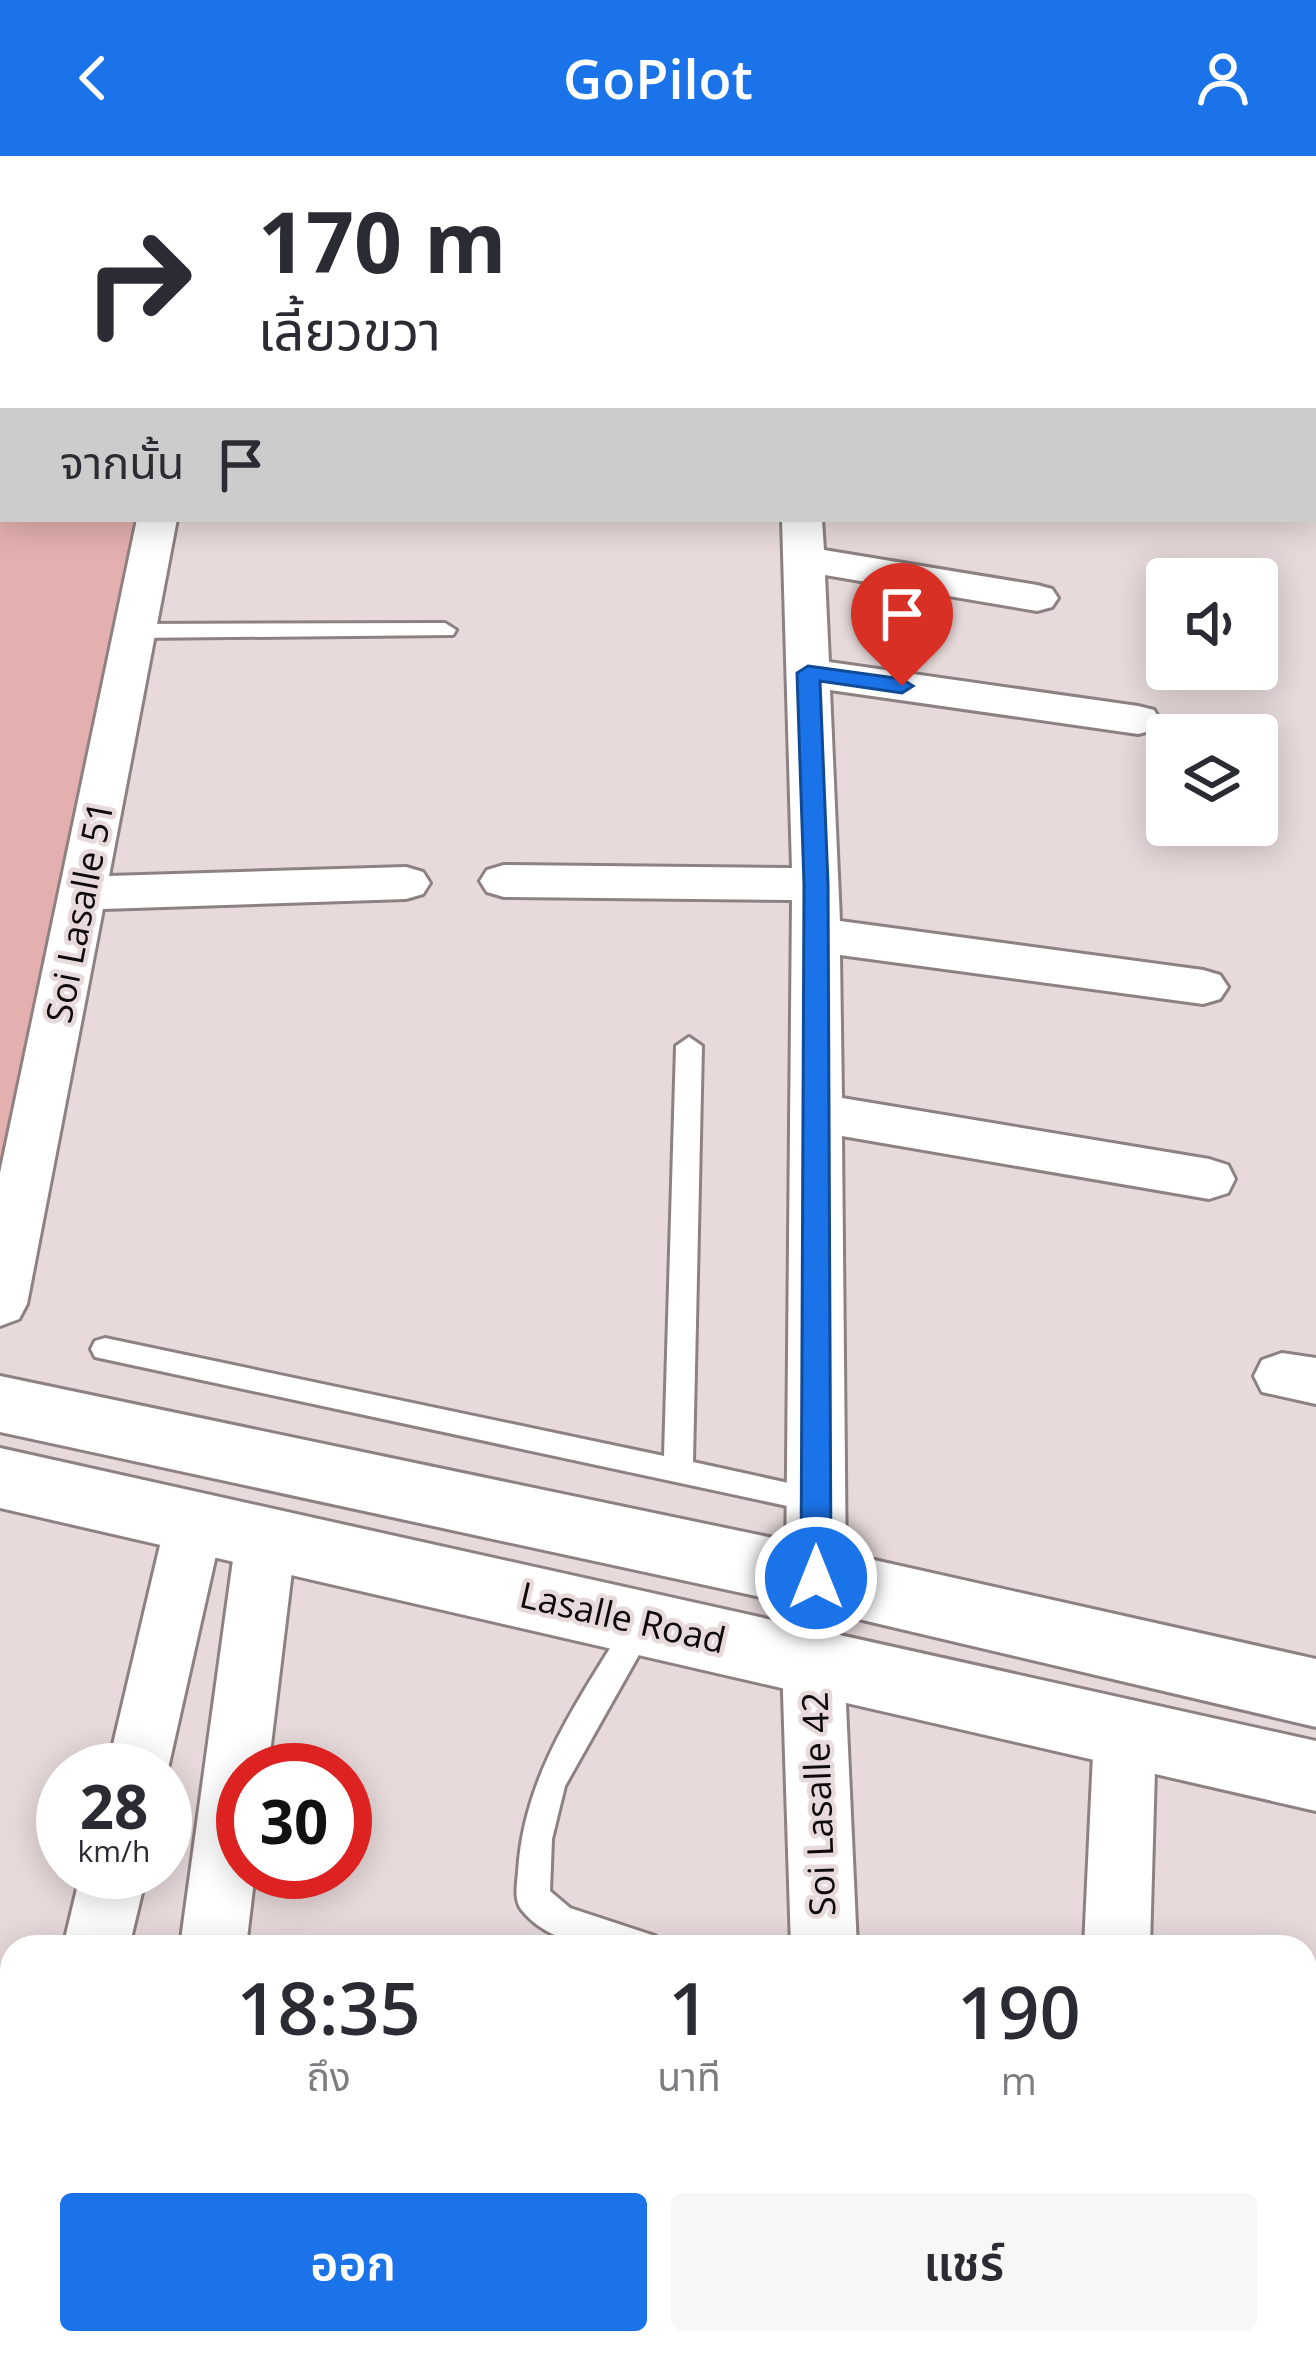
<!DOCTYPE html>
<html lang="th">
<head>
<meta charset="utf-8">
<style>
	body { margin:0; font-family:"Open Sans","Noto Sans Thai",sans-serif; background:#f7f7f7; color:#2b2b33; height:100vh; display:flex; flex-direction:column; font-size:45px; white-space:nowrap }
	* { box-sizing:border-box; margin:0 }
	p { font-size:39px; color:#7c7c81 }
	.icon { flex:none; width:66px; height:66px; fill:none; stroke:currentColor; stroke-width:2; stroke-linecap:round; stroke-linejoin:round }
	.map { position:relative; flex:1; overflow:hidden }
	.panel { position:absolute; left:0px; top:1779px; width:1317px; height:420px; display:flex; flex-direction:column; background:#fff; border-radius:36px 36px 0 0; box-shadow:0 6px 30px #0003 }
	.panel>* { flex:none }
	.banner { position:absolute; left:0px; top:0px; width:1317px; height:366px; box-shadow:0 6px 30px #0003; background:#fff; color:#2b2b33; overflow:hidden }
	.fabs { position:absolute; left:1146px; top:402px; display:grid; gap:24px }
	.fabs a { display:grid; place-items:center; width:132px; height:132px; border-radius:12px; background:#fff; box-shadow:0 6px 30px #0003; font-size:60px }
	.speed { position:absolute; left:36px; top:1587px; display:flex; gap:24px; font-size:60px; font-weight:700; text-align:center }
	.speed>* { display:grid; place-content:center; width:156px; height:156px; border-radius:50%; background:#fff; box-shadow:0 6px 30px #0003; line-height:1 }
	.speed small { font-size:30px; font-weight:400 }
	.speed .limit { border:18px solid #d22; background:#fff; color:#111 }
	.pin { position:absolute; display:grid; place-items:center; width:102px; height:102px; color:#fff; margin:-123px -51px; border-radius:50% 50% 50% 0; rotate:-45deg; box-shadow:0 0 12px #0007 }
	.pin .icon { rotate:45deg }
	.me { position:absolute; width:132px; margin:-66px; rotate:0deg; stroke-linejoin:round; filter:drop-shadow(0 0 9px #0008) }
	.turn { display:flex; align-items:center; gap:42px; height:252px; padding:0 60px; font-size:54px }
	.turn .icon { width:156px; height:156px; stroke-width:2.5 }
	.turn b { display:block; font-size:84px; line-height:102px }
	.then { display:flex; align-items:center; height:114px; padding:0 60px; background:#0003; gap:24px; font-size:45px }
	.eta { display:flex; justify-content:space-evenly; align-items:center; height:204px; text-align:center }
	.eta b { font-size:72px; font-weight:600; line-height:84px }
	.action { display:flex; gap:24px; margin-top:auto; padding:24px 60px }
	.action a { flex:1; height:138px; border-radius:12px; background:#1a73e8; color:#fff; font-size:48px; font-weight:600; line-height:138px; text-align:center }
	.action a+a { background:#f7f7f7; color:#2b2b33 }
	header { display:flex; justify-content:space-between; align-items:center; height:156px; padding:0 60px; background:#1a73e8; color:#fff; font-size:54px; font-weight:600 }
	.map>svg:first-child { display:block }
	.green { fill:#e4b0af }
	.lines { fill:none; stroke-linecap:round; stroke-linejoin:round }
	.lane-casing { stroke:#8e8181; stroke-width:6 }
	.street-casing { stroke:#8e8181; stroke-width:6 }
	.secondary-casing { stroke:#8e8181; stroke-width:6 }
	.lane { fill:#fff; fill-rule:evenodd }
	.street { fill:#fff; fill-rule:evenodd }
	.secondary { fill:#fff; fill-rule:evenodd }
	.route { fill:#1a73e8; stroke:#114b97; stroke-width:3 }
	.labels { text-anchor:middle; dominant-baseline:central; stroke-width:9; stroke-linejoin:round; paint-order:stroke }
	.street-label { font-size:36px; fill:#0f0a0a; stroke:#e8dada }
</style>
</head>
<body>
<header><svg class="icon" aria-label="back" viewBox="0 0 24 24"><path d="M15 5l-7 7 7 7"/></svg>GoPilot<svg class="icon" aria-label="person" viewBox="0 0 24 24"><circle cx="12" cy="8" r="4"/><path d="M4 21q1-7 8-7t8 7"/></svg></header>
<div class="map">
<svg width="1316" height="2199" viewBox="0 0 1316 2199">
	<rect width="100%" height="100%" fill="#e8dada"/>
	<!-- green -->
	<polygon class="green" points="0,151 3,363 138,363 0,1042"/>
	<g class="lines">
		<!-- lane casing -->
		<g class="lane-casing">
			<g id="lane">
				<polygon points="445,467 456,474 453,479 136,482 125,475 136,468"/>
				<polygon points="689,881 702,890 693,1306 825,1335 830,1344 825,1353 815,1356 95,1201 91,1193 95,1185 105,1182 664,1300 676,890"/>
				<path d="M643,1452L654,1456L658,1465L565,1630L552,1683L550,1735L570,1752L655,1780L660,1791C614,1791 553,1795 521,1753C514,1743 517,1728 518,1716C524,1615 582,1541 632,1456Z"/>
			</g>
		</g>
		<!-- street casing -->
		<g class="street-casing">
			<g id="street">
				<rect x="211" y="0" width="34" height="3"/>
				<rect x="801" y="0" width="34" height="3"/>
				<polygon points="137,363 177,363 109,720 406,711 423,716 430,727 423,738 406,743 103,753 27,1148 19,1163 0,1170 0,1017"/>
				<polygon points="782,363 822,363 824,394 1037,429 1052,433 1058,442 1052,451 1037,455 825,419 829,506 1138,550 1154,554 1160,564 1154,574 1138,578 830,534 840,765 1203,814 1220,819 1228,831 1220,843 1203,848 840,799 842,942 1209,1003 1228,1009 1235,1023 1228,1037 1209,1043 842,980 846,1422 837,1440 816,1448 795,1440 786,1422 792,744 504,741 487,736 480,725 487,714 504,709 792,712"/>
				<polygon points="1282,1197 1316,1202 1316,1248 1262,1236 1254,1220 1262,1204"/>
				<polygon points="194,1343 215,1350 223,1368 165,1626 165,1614 107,1614 165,1368 173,1350"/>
				<polygon points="266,1357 287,1364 296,1382 268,1614 243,1614 243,1716 255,1716 246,1791 180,1791 236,1382 245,1364"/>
				<polygon points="813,1478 835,1486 844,1505 857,1791 791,1791 782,1505 791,1486"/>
				<polygon points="1125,1549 1147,1557 1156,1577 1150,1791 1084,1791 1094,1577 1103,1557"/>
				<polygon points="81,1716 147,1716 129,1791 63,1791"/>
				<polygon points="12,2154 12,2187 58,2187 57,2199 0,2199 0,2159"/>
				<polygon points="129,2187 203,2187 202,2199 128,2199"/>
				<rect x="781" y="2187" width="74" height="12"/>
			</g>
		</g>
		<!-- secondary casing -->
		<g class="secondary-casing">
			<g id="secondary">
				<polygon points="0,1220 816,1391 1316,1503 1316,1571 816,1453 0,1276"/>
				<polygon points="0,1292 1316,1585 1316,1655 0,1352"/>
			</g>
		</g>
		<!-- lane -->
		<use href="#lane" class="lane"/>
		<!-- street -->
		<use href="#street" class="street"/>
		<!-- secondary -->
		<use href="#secondary" class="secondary"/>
	</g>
	<!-- route -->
	<polygon class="route" points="808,510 902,523 913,530 902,537 820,525 828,728 831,1422 826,1431 816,1435 805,1431 801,1422 804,728 797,517"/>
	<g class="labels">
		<!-- street labels -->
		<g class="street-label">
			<text transform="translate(79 756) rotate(-79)">Soi Lasalle 51</text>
			<text transform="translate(623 1461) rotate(13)">Lasalle Road</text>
			<text transform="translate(818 1648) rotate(-92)">Soi Lasalle 42</text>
		</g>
	</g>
</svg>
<div class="fabs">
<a><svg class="icon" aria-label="sound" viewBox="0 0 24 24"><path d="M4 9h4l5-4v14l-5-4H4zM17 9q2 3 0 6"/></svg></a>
<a><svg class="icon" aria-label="layers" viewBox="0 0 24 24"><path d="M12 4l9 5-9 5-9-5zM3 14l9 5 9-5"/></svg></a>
</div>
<div class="speed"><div>28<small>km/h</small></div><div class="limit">30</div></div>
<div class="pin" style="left:902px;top:530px;background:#d93025"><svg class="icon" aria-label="arrive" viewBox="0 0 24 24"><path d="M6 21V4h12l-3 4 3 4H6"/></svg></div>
<svg class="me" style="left:816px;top:1422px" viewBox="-20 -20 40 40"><circle r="17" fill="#1a73e8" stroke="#fff" stroke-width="3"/><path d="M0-11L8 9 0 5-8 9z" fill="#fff"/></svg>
<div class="banner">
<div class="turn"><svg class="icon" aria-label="right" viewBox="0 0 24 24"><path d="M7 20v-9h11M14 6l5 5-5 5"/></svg><div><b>170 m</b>เลี้ยวขวา</div></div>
<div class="then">จากนั้น<svg class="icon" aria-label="arrive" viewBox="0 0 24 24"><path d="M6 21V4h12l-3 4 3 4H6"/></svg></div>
</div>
<section class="panel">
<div class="eta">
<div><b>18:35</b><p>ถึง</p></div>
<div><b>1</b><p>นาที</p></div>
<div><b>190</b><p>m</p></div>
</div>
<div class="action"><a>ออก</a><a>แชร์</a></div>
</section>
</div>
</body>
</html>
